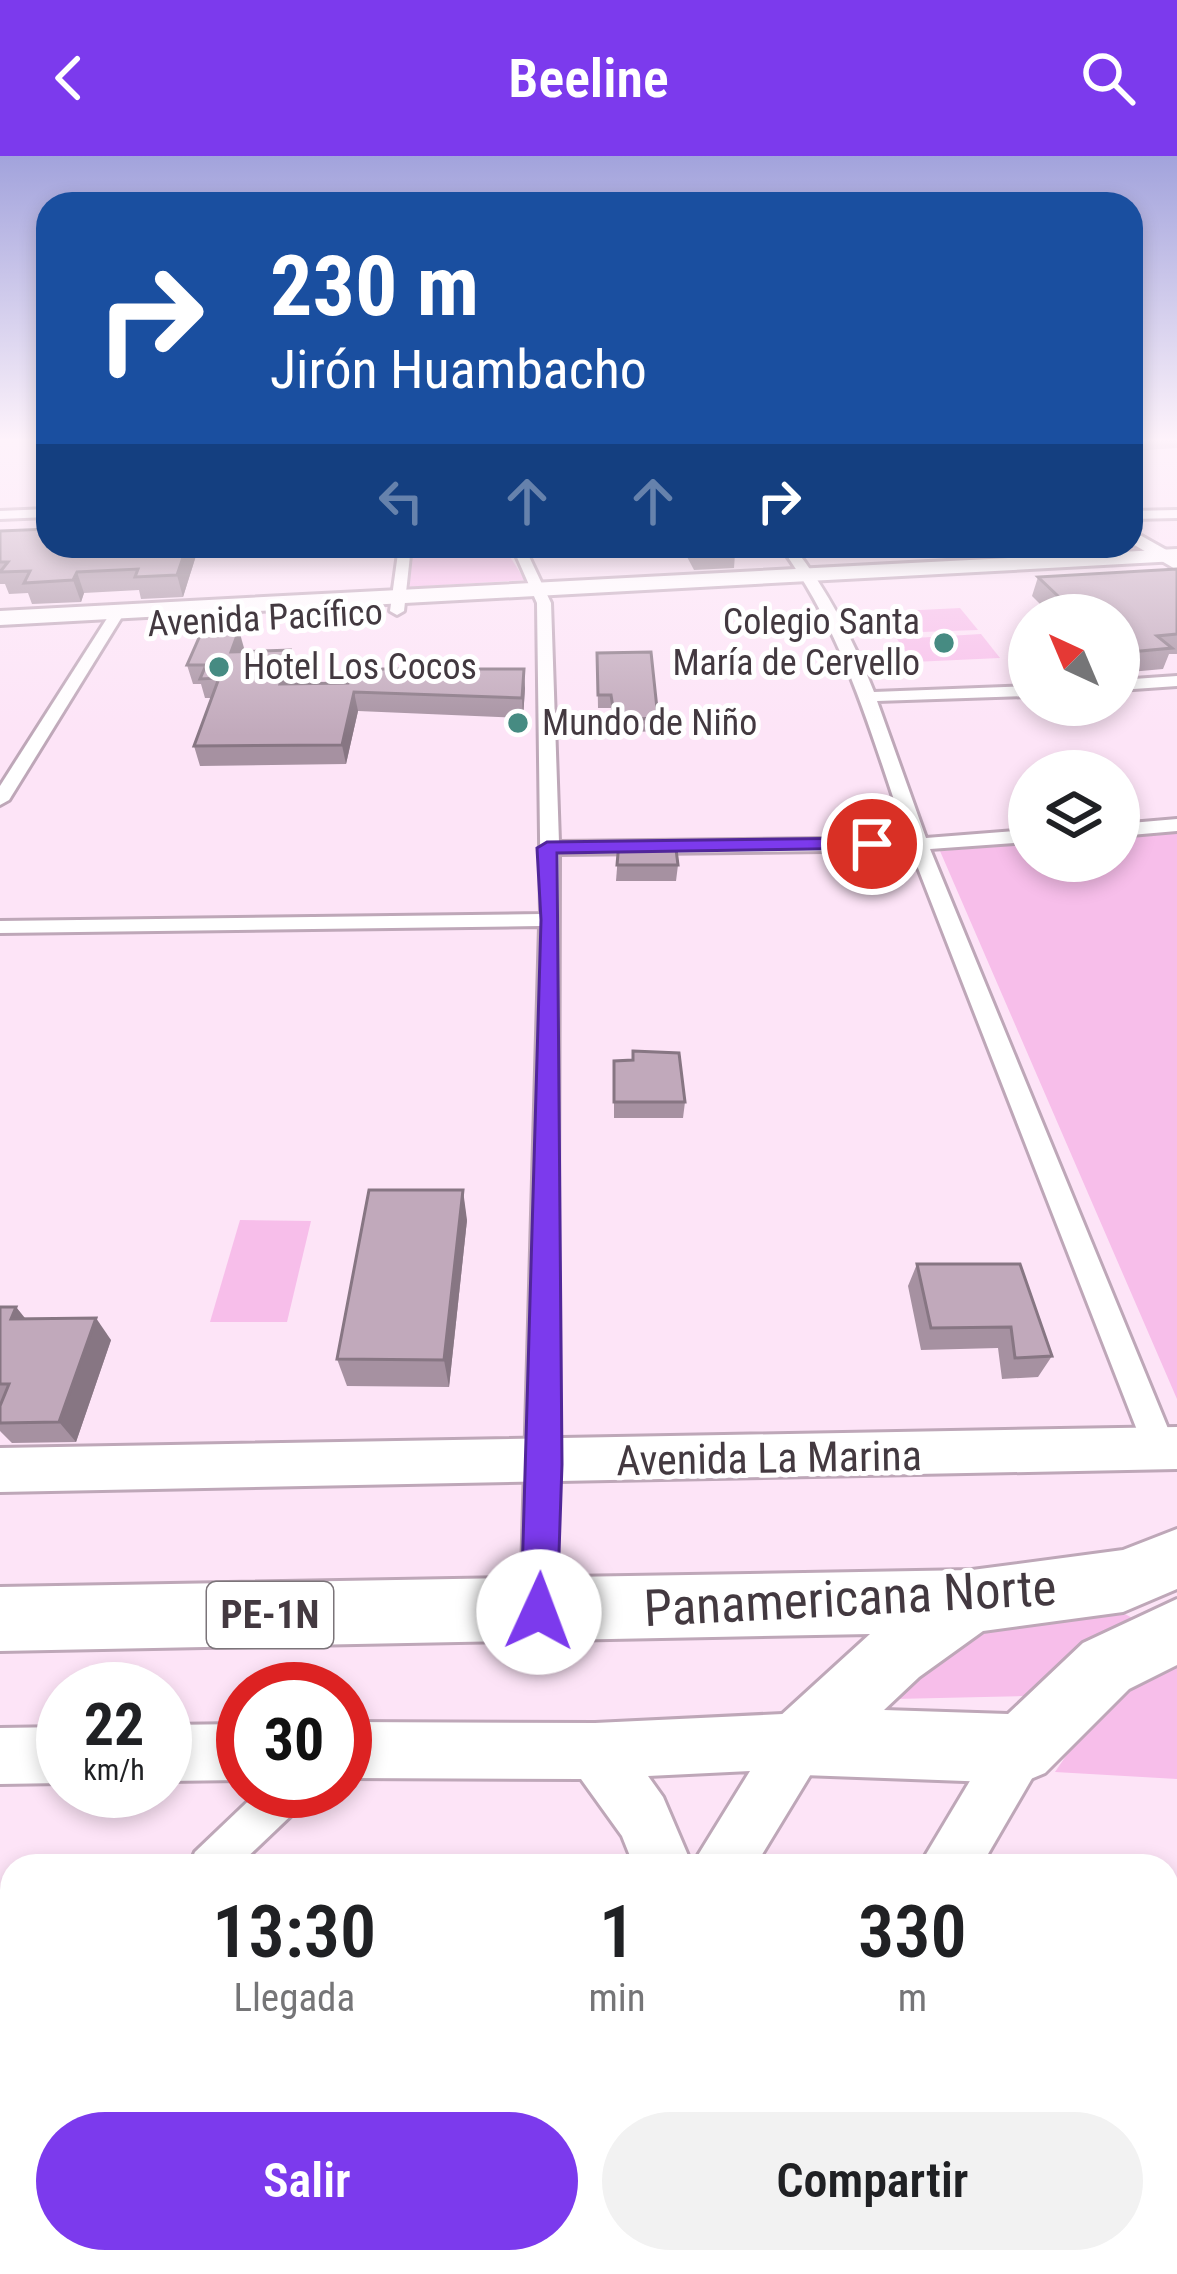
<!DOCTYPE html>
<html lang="es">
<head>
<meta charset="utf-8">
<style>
	body { margin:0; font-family:"Roboto Condensed",sans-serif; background:#f2f2f2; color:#202124; height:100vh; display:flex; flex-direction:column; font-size:45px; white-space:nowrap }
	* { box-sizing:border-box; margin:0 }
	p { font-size:39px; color:#757577 }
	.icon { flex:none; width:66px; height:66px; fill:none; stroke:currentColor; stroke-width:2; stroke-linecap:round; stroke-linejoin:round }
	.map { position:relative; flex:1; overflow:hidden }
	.sheet { position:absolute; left:0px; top:1698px; width:1179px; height:420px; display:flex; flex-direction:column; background:#fff; border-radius:36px 36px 0 0; box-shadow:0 6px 18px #0003 }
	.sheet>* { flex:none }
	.hud { position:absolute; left:36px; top:36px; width:1107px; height:366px; border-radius:36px; box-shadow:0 6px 18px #0003; background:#1a4fa0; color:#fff; overflow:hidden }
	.needle { width:78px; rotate:316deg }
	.controls { position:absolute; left:1008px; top:438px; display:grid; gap:24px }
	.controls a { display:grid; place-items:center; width:132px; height:132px; border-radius:50%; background:#fff; box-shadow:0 6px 18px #0003; font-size:60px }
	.speed { position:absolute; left:36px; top:1506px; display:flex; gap:24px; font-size:60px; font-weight:700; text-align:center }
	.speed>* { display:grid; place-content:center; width:156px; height:156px; border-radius:50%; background:#fff; box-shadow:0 6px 18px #0003; line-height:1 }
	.speed small { font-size:30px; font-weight:400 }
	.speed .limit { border:18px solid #d22; background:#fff; color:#111 }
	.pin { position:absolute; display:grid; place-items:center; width:102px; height:102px; color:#fff; margin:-51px; border:6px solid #fff; border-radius:50%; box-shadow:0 3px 12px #0007 }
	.me { position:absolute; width:132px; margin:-66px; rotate:2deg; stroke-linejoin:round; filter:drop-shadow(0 0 9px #0008) }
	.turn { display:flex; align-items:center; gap:42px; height:252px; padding:0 36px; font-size:54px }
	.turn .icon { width:156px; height:156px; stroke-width:2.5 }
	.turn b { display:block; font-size:84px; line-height:102px }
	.lanes { display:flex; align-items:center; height:114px; padding:0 36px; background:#0003; justify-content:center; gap:60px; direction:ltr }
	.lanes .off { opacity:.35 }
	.eta { display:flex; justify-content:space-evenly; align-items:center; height:204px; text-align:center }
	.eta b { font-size:72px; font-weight:600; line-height:84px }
	.button { display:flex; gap:24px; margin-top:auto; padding:24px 36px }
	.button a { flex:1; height:138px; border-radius:72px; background:#7c3aed; color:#fff; font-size:48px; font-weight:600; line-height:138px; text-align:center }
	.button a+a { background:#f2f2f2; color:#202124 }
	header { display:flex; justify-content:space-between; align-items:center; height:156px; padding:0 36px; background:#7c3aed; color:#fff; font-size:54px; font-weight:600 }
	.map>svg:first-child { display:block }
	.green { fill:#f7beea }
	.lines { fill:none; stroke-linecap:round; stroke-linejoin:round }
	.street-casing { stroke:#bea7b8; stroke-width:6 }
	.secondary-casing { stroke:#bea7b8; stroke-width:6 }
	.primary-casing { stroke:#bea7b8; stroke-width:6 }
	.highway-casing { stroke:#bea7b8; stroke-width:6 }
	.street { fill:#fff; fill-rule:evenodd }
	.secondary { fill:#fff; fill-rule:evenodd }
	.primary { fill:#fff; fill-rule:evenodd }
	.highway { fill:#fff; fill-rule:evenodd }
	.wall { fill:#a691a1 }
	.shaded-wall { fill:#877683 }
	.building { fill:#c1a9bb; stroke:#877683; stroke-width:3 }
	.route { fill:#7c3aed; stroke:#51269a; stroke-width:3 }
	.poi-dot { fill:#468b82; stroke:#fff; stroke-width:4.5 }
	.labels { text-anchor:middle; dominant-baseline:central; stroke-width:10; stroke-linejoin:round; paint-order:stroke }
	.far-street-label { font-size:36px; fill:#433940; stroke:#fff }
	.far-poi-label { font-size:36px; fill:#433940; stroke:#fff; text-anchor:start }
	.shield { fill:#fff; stroke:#7b7479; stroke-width:3 }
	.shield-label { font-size:39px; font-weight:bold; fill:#433940 }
	.street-label { font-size:42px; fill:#433940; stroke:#fff }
	.near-street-label { font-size:51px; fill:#433940; stroke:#fff }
</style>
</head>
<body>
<header><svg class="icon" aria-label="back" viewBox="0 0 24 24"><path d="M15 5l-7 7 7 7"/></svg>Beeline<svg class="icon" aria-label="search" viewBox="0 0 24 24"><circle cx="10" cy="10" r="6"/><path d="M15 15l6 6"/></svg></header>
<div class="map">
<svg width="1177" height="2118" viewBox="0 0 1177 2118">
	<rect width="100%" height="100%" fill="#fde4f7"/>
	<!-- green -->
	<g class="green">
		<polygon points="408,390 503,390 525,424 410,431"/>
		<polygon points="960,452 978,474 894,477 880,456"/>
		<polygon points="981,478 1000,502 913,506 897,483"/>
		<polygon points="1177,676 1177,1243 940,695 1029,688 1029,705 1119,705 1119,681"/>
		<polygon points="240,1064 311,1065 287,1166 210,1166"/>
		<polygon points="1013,1457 1125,1458 1134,1463 1025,1540 894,1543 889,1533 986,1464"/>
		<path d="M1177,1502V1623L1055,1616C1087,1570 1120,1517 1177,1502Z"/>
	</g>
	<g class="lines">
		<!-- street casing -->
		<g class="street-casing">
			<g id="street">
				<polygon points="48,353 48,361 0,363 0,355"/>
				<polygon points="1177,354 1177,362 1131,363 1131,355"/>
				<polygon points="399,390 411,390 404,455 397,459 390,455"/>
				<path d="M512,390H524L551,447L559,686L907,682C871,579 846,480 780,390H793C828,435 853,483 874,536L1029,530V540L877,545L926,682L1029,674V686L930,693L1176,1292L1171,1302L1160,1307L1149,1302L1144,1292L911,694L559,698L557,1455L552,1468L539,1473L526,1468L521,1455L540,770L0,777V765L541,758L537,447Z"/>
				<polygon points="113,453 125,456 9,644 0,649 0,630"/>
				<polygon points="1177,520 1177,530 1119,534 1119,524"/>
				<polygon points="1177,663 1177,675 1119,680 1119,668"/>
				<polygon points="259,1635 308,1635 302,1649 238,1710 189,1710 195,1696"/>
				<polygon points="12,1875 12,1926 0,1931 0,1880"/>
			</g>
		</g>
		<!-- secondary casing -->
		<g class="secondary-casing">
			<g id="secondary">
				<polygon points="1131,374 1177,400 1177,414 1131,387"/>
				<polygon points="1177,1271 1177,1313 0,1336 0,1292"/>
				<path d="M803,1557L822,1566L831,1585L755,1710H634L622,1680L581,1623L345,1622V1566L595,1567ZM750,1615L692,1709L663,1641L648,1620Z"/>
				<polygon points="1021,1565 1041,1573 1049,1593 981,1710 919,1710 1001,1573"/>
				<polygon points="243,1568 243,1624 165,1625 165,1569"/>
				<polygon points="63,1571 63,1627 0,1628 0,1572"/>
				<polygon points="392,2106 469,2106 464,2118 387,2118"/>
				<polygon points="470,2106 544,2106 549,2118 475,2118"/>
				<polygon points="662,2106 737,2106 732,2118 657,2118"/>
			</g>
		</g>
		<!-- primary casing -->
		<g class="primary-casing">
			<polygon id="primary" points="1177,393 1177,405 0,469 0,455"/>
		</g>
		<!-- highway casing -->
		<g class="highway-casing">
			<polygon id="highway" points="1177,1373 1177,1433 1123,1456 983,1475 919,1521 884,1554 1008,1558 1083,1487 1177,1443 1177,1509 1129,1533 1045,1617 1021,1627 803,1619 779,1609 769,1585 779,1561 870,1478 0,1495 0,1431 972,1414 1123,1394"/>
		</g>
		<!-- street -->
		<use href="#street" class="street"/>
		<!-- secondary -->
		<use href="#secondary" class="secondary"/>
		<!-- primary -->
		<use href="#primary" class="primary"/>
		<!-- highway -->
		<use href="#highway" class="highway"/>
	</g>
	<!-- wall -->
	<g class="wall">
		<polygon points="1131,284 1177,284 1177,292 1131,295"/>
		<polygon points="0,375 48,390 199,390 183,441 141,443 139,434 84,437 81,446 32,448 28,437 9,438 5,428 0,428"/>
		<polygon points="685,390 728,390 735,398 734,412 694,414 685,397"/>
		<polygon points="1177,413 1177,498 1169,498 1163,513 1119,517 1119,459 1051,459 1032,440 1038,421"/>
		<polygon points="244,492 243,496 294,513 290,528 525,532 523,562 358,555 346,608 200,610 194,590 212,542 205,542 201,528 193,528 187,509"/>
		<polygon points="597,497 658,562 657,575 615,577 611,552 598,552"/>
		<polygon points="619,686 678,709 676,725 616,725"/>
		<polygon points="614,905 685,946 683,962 614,962"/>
		<polygon points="467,1064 449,1231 347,1230 337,1203"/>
		<polygon points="917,1108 1052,1200 1038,1221 1002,1223 998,1192 921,1194 908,1130"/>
		<polygon points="0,1151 16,1151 25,1162 111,1184 76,1286 12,1287 0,1275"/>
		<polygon points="985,2106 1167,2106 1177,2118 982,2118"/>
	</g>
	<!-- shaded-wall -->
	<g class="shaded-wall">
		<polygon points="187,390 199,390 183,441 177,419"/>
		<polygon points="77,416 84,437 81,446 73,424"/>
		<polygon points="239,474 244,492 236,515 231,496"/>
		<polygon points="290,494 294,513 284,548 280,528"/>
		<polygon points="524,513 525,532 523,562 522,542"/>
		<polygon points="354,536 358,555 346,608 342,589"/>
		<polygon points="463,1034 467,1064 449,1231 444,1204"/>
		<polygon points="16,1151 33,1173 11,1163"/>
		<polygon points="96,1162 111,1184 76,1286 59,1266"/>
	</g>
	<!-- building -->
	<g class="building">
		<polygon points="1131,284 1177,284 1131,287"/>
		<polygon points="48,373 48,390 187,390 177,419 135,421 138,413 77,416 73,424 24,427 30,415 0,416 8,406 0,406 0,375"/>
		<polygon points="689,390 728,390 735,398 695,400"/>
		<polygon points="1177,413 1177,478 1157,480 1172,492 1119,497 1119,459 1078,459 1038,421"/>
		<polygon points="239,474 231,496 290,494 280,528 348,527 350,513 524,513 522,542 354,536 342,589 194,590 219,522 200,523 206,509 187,509 202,475"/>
		<polygon points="651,496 658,562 615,564 611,539 598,539 597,497"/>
		<polygon points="675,685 678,709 617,709 619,686"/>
		<polygon points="633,895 679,897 685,946 614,946 614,905 633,904"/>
		<polygon points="369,1034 463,1034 444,1204 337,1203"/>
		<polygon points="917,1108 1020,1108 1052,1200 1015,1202 1011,1171 931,1172"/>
		<polygon points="0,1151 16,1151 11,1163 96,1162 59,1266 0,1267 0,1250 9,1228 0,1228"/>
		<polygon points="1167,1928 1177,1935 1177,2118 1012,2118 1015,2106 1167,2106"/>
	</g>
	<!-- sky -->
	<linearGradient id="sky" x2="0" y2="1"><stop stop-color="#a2a3dc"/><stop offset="0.49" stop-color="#fef3fb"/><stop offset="1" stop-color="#fef3fb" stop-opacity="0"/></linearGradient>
	<rect width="1177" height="580" fill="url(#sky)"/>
	<!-- route -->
	<polygon class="route" points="872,682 879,684 879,692 557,697 562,1308 557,1456 552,1468 539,1474 527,1468 521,1456 541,764 537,692 547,686"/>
	<!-- markers -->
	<g class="poi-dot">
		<circle cx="944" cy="487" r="12"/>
		<circle cx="219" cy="511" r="12"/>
		<circle cx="518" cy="567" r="12"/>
	</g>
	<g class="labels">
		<!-- far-street labels -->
		<g class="far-street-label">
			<text transform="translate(265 462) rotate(-3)">Avenida Pacífico</text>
		</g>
		<!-- far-poi labels -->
		<g class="far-poi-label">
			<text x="920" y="466" text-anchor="end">Colegio Santa<tspan x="920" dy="41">María de Cervello</tspan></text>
			<text x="243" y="511">Hotel Los Cocos</text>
			<text x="542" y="567">Mundo de Niño</text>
		</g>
		<!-- shield labels -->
		<rect class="shield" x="207" y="1426" width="126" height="66" rx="9"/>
		<g class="shield-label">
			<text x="270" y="1459">PE-1N</text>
		</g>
		<!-- street labels -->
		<g class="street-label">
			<text transform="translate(769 1302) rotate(-1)">Avenida La Marina</text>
		</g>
		<!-- near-street labels -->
		<g class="near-street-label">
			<text transform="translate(850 1442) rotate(-3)">Panamericana Norte</text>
		</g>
	</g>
</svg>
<div class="controls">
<a><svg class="needle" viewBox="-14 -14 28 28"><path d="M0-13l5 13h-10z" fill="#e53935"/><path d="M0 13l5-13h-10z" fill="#757577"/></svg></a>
<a><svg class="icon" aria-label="layers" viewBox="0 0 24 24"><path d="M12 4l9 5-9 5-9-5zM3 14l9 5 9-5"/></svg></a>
</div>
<div class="speed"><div>22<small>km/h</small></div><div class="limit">30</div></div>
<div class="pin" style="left:872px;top:688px;background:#d93025"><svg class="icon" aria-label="arrive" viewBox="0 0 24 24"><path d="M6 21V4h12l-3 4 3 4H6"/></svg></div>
<svg class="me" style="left:539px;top:1456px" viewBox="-20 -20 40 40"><circle r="19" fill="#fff"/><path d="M0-13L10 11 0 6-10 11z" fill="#7c3aed"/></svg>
<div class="hud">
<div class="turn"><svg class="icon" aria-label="right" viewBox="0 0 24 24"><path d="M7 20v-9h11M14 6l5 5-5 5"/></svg><div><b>230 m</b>Jirón Huambacho</div></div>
<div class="lanes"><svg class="icon off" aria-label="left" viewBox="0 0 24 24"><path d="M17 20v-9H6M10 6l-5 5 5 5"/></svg><svg class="icon off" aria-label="ahead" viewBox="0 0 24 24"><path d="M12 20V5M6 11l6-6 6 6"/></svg><svg class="icon off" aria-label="ahead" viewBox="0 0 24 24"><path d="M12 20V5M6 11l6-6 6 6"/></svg><svg class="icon" aria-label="right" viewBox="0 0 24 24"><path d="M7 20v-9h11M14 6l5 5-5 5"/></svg></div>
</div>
<section class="sheet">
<div class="eta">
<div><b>13:30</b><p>Llegada</p></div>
<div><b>1</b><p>min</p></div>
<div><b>330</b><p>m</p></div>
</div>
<div class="button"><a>Salir</a><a>Compartir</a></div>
</section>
</div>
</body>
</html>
